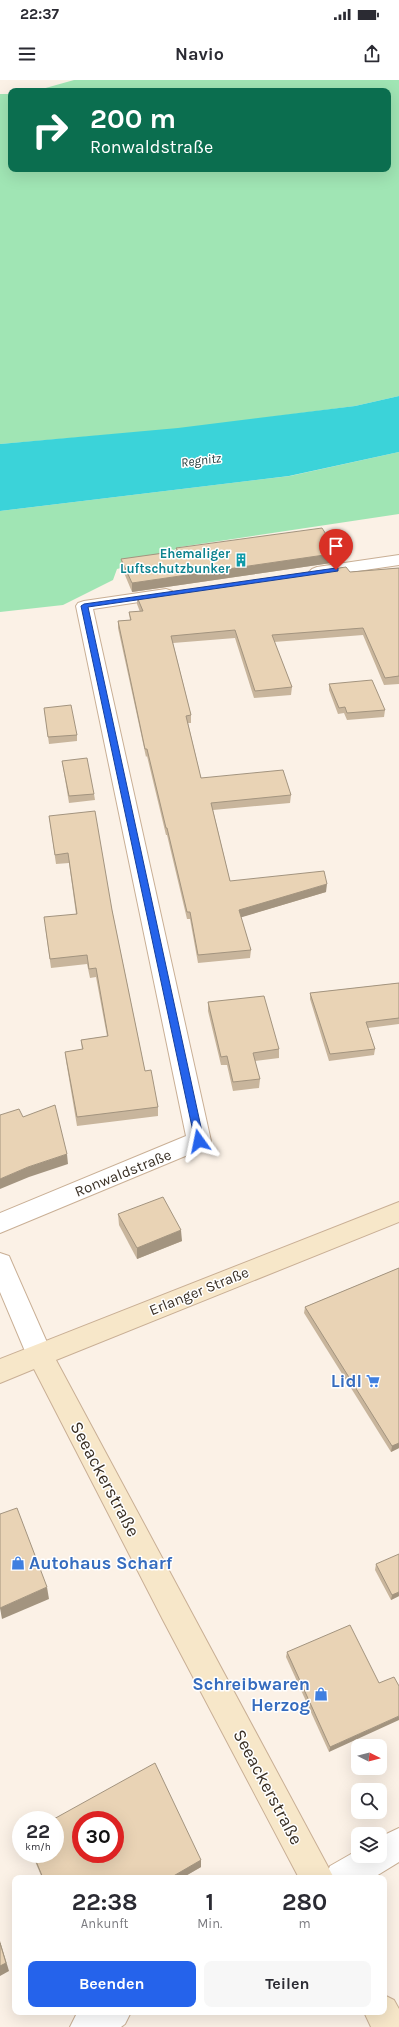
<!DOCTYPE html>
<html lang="de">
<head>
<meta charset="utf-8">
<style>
	body { margin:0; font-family:Karla,sans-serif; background:#f7f7f7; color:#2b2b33; height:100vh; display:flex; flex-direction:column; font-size:15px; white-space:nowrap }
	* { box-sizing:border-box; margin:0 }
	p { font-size:13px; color:#7c7c81 }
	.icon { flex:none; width:22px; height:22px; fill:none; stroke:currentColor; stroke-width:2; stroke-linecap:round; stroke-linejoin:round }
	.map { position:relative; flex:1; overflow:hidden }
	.drawer { position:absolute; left:12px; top:1795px; width:375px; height:140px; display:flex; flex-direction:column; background:#fff; border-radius:8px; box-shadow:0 4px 16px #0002 }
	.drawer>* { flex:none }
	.top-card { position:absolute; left:8px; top:8px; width:383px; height:84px; border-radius:8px; box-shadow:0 4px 16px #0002; background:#0b6e4f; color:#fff; overflow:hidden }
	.needle { width:26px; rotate:96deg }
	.buttons { position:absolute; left:351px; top:1659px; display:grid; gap:8px }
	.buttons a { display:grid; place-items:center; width:36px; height:36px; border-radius:8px; background:#fff; box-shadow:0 4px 16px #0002; font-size:20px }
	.speed { position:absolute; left:12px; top:1731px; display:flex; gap:8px; font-size:20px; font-weight:700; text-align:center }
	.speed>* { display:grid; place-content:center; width:52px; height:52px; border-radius:50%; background:#fff; box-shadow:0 4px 16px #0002; line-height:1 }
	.speed small { font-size:10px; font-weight:400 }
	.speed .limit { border:6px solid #d22; background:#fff; color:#111 }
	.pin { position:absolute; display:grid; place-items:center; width:34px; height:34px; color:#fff; margin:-41px -17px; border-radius:50% 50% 50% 0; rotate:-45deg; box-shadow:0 0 4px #0007 }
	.pin .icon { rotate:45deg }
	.me { position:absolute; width:44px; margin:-22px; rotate:348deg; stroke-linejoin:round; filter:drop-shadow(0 0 3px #0008) }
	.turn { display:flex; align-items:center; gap:14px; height:84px; padding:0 16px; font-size:18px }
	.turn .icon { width:52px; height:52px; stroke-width:2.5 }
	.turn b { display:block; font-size:28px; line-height:34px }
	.eta { display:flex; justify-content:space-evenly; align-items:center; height:68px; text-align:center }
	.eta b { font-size:24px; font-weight:700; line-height:28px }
	.action { display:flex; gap:8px; margin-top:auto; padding:8px 16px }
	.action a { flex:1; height:46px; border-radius:8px; background:#2563eb; color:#fff; font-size:16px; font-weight:700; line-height:46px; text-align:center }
	.action a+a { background:#f7f7f7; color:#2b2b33 }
	.status { display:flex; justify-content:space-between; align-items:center; height:28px; padding:0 20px; background:#fff; direction:ltr }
	.status svg { height:11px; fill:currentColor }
	header { display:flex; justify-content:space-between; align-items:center; height:52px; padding:0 16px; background:#fff; font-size:18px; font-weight:700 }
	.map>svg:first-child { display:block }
	.green { fill:#a0e5b4 }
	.water { fill:#3bd3d9 }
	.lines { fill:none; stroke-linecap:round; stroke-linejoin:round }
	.minor-casing { stroke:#c9af95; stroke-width:2 }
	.secondary-casing { stroke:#c9af95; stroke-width:2 }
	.minor { fill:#fff; fill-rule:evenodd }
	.secondary { fill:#f7e7c9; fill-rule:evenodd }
	.wall { fill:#c8b59c }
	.shaded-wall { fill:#a3947f }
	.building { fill:#e9d3b5; stroke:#a3947f; fill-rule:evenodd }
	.route { fill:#2563eb; stroke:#184099 }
	.labels { text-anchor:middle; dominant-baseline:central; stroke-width:3; stroke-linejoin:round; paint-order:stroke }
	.far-water-label { font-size:13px; font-style:italic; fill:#193233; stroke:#fff }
	.far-culture-label { font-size:13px; font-weight:bold; fill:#0d838f; stroke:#fff; text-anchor:end }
	.street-label { font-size:15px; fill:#3a3025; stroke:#fff }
	.near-shop-label { font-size:18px; font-weight:bold; fill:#366cbe; stroke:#fff; text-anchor:end }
	.near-street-label { font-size:18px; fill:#3a3025; stroke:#fff }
</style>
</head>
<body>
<div class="status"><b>22:37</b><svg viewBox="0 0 49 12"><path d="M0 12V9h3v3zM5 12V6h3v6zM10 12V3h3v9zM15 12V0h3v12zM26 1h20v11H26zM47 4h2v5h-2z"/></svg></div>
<header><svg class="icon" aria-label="menu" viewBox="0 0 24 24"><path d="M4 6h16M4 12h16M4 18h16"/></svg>Navio<svg class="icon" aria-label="share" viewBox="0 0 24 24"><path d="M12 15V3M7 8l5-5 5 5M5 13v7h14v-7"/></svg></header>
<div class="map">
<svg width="399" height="1947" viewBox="0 0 399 1947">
	<rect width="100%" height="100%" fill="#fbf1e6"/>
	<!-- green -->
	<g class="green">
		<polygon points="74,0 399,0 399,316 355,326 179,349 0,364 0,14 11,14 11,89 388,89 388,11 35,11"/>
		<polygon points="399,372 399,434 180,467 156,479 117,489 113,500 63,525 0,532 0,431 290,396"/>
	</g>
	<!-- water -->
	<polygon class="water" points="399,316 399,372 289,396 0,431 0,364 178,348 355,326"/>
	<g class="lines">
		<!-- minor casing -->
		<g class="minor-casing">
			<g id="minor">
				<polygon points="399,475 399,485 317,497 312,495 309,492 312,489 317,487"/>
				<polygon points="166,509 172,511 174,514 172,517 93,529 211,1061 207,1067 0,1153 0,1133 186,1056 76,526 78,523 84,521"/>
				<polygon points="0,1173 9,1176 12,1183 53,1276 49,1284 40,1287 31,1284 27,1276 0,1212"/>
				<polygon points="399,1748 399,1782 373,1798 325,1798 330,1786 358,1770 358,1776 380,1776 380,1757"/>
				<polygon points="80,1932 131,1932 125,1944 121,1947 70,1947 76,1935"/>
			</g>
		</g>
		<!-- secondary casing -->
		<g class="secondary-casing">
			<g id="secondary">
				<polygon points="399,1122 399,1142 56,1280 334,1798 299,1798 163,1540 34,1289 0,1303 0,1279"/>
				<polygon points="384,1915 394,1920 399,1929 399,1947 371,1947 364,1932 384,1932"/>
			</g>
		</g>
		<!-- minor -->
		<use href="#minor" class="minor"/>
		<!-- secondary -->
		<use href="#secondary" class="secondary"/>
	</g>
	<!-- wall -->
	<g class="wall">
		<polygon points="176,468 338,473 338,482 132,512 122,488 121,479 176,472"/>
		<polygon points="399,488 399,604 384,605 363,555 274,562 292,607 291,615 254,618 235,558 173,563 191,635 191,643 188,643 201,698 291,715 290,723 213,730 230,801 326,812 241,837 251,870 250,878 198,883 190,839 187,839 167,755 166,755 147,676 146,677 118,548 118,541 130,540 129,532 140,532 137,524 137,517 350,492"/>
		<polygon points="329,604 385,630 384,637 347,640 344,633 338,634 329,610"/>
		<polygon points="44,628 77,655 77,661 49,664"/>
		<polygon points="62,681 94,714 95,720 69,723"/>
		<polygon points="49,736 112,830 145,991 158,1027 158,1036 77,1046 66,981 65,972 82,970 81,960 107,956 96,897 90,898 87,884 51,888 45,846 76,834 69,783 56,784"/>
		<polygon points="399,903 399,944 368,948 375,969 374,975 329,981 310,919 310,913"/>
		<polygon points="208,922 279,969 279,978 255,981 260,999 259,1008 233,1011 227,985 221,985 208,931"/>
		<polygon points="118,1134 182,1161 137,1179 119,1145"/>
		<polygon points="399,1188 399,1368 391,1372 304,1233 305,1227"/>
		<polygon points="376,1484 399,1516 391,1520 375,1490"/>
		<polygon points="287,1572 379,1603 329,1672 286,1577"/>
		<polygon points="32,1774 55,1774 201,1780 201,1787 182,1798 42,1798"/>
	</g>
	<!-- shaded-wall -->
	<g class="shaded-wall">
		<polygon points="338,473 338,482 132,512 132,503"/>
		<polygon points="327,804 326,812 239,838 239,830"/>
		<polygon points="67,1074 68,1084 29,1097 0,1109 0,1099 28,1087"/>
		<polygon points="181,1150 182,1161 137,1179 137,1168"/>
		<polygon points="399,1363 399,1368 391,1372 392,1366"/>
		<polygon points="47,1507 49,1519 2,1539 0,1528"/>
		<polygon points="399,1512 399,1516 391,1520 392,1515"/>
		<polygon points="399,1636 399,1640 329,1672 330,1667"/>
		<polygon points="201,1780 201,1787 182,1798 170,1798"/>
		<polygon points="0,1861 9,1891 0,1896"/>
	</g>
	<!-- building -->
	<g class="building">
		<polygon points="322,448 338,473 132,503 121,479 178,471 176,468"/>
		<polygon points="346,487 350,492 399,488 399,596 385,598 363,548 272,555 292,607 255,611 235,550 171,556 191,635 186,636 201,698 283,690 291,715 211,723 230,801 324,791 327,804 239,830 251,870 198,875 190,832 187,832 167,748 166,748 147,669 145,669 118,541 131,540 129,532 143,531 137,517"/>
		<polygon points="372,600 385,630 347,633 345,627 339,628 329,604"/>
		<polygon points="71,625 77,655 48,657 44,628"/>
		<polygon points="87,678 94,714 69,716 62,681"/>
		<polygon points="95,731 112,830 145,991 151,990 158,1027 77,1037 65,972 83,969 81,960 108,956 96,888 89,889 87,875 50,879 44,837 77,834 68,773 55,775 49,736"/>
		<polygon points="399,903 399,938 366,942 375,969 330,974 310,913"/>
		<polygon points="264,916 279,969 253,973 260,999 233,1002 227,976 221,977 208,922"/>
		<polygon points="55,1025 67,1074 28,1087 0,1099 0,1035 19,1029 23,1037"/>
		<polygon points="163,1117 181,1150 137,1168 118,1134"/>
		<polygon points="399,1188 399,1363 392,1366 305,1227"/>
		<polygon points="17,1428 47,1507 0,1528 0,1434"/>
		<polygon points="399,1474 399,1512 392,1515 376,1484"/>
		<polygon points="350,1545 379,1603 394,1597 399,1606 399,1636 330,1667 287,1572"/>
		<path d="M155,1683L201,1780L170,1798H43L33,1774H55V1740H52ZM81,1740H115V1774H81Z"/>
		<polygon points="0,1863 6,1883 0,1886"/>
	</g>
	<!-- route -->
	<polygon class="route" points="336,488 338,488 338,491 88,527 204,1061 199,1064 195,1061 81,526 84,524"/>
	<!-- icons -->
	<defs>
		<g id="building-bare" transform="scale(1.08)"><path d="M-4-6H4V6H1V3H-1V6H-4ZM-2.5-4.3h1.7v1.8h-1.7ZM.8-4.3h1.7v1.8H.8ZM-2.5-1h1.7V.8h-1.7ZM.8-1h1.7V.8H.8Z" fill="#0f9aa8" stroke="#fff" stroke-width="2.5" paint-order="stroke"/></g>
		<g id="supermarket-bare" transform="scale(1.08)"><path d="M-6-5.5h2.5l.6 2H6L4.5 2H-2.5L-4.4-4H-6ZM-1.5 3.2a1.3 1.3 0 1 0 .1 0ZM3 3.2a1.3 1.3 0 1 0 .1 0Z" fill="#3f7fe0" stroke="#fff" stroke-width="2.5" paint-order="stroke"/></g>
		<g id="shop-bare" transform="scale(1.08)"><path d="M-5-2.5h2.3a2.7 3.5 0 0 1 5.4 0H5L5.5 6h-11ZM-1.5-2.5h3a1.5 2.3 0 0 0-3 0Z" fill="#3f7fe0" stroke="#fff" stroke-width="2.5" paint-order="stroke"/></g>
	</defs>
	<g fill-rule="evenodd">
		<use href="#building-bare" x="241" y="480"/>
		<use href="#supermarket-bare" x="373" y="1301"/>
		<use href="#shop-bare" x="18" y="1483"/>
		<use href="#shop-bare" x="321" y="1614"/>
	</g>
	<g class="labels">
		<!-- far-water labels -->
		<g class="far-water-label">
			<text transform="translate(201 380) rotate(-7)">Regnitz</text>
		</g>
		<!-- far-culture labels -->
		<g class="far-culture-label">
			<text x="230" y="473">Ehemaliger<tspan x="230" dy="15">Luftschutzbunker</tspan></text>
		</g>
		<!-- street labels -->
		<g class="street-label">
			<text transform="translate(123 1093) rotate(-22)">Ronwaldstraße</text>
			<text transform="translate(199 1211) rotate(-22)">Erlanger Straße</text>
		</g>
		<!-- near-shop labels -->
		<g class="near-shop-label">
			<text x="362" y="1301">Lidl</text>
			<text x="29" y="1483" text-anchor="start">Autohaus Scharf</text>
			<text x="310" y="1604">Schreibwaren<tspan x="310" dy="21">Herzog</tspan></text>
		</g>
		<!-- near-street labels -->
		<g class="near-street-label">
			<text transform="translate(105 1399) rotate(62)">Seeackerstraße</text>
			<text transform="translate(268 1707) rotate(62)">Seeackerstraße</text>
		</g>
	</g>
</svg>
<div class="buttons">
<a><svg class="needle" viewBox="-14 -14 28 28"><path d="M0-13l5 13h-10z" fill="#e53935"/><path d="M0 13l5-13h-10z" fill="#7c7c81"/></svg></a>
<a><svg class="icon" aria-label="search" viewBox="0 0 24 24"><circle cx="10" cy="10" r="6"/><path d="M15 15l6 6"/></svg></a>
<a><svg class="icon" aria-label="layers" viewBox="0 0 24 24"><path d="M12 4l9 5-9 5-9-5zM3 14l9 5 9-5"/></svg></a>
</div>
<div class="speed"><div>22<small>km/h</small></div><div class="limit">30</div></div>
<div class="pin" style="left:336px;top:490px;background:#d93025"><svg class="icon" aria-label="arrive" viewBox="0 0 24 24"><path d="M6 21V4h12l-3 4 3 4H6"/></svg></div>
<svg class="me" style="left:199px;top:1061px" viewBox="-20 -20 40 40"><path d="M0-17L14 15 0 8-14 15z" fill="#2563eb" stroke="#fff" stroke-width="4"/></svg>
<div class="top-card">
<div class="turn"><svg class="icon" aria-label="right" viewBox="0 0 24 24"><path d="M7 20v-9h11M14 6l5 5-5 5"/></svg><div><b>200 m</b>Ronwaldstraße</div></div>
</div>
<section class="drawer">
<div class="eta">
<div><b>22:38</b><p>Ankunft</p></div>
<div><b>1</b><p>Min.</p></div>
<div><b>280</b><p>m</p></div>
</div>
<div class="action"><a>Beenden</a><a>Teilen</a></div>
</section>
</div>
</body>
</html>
